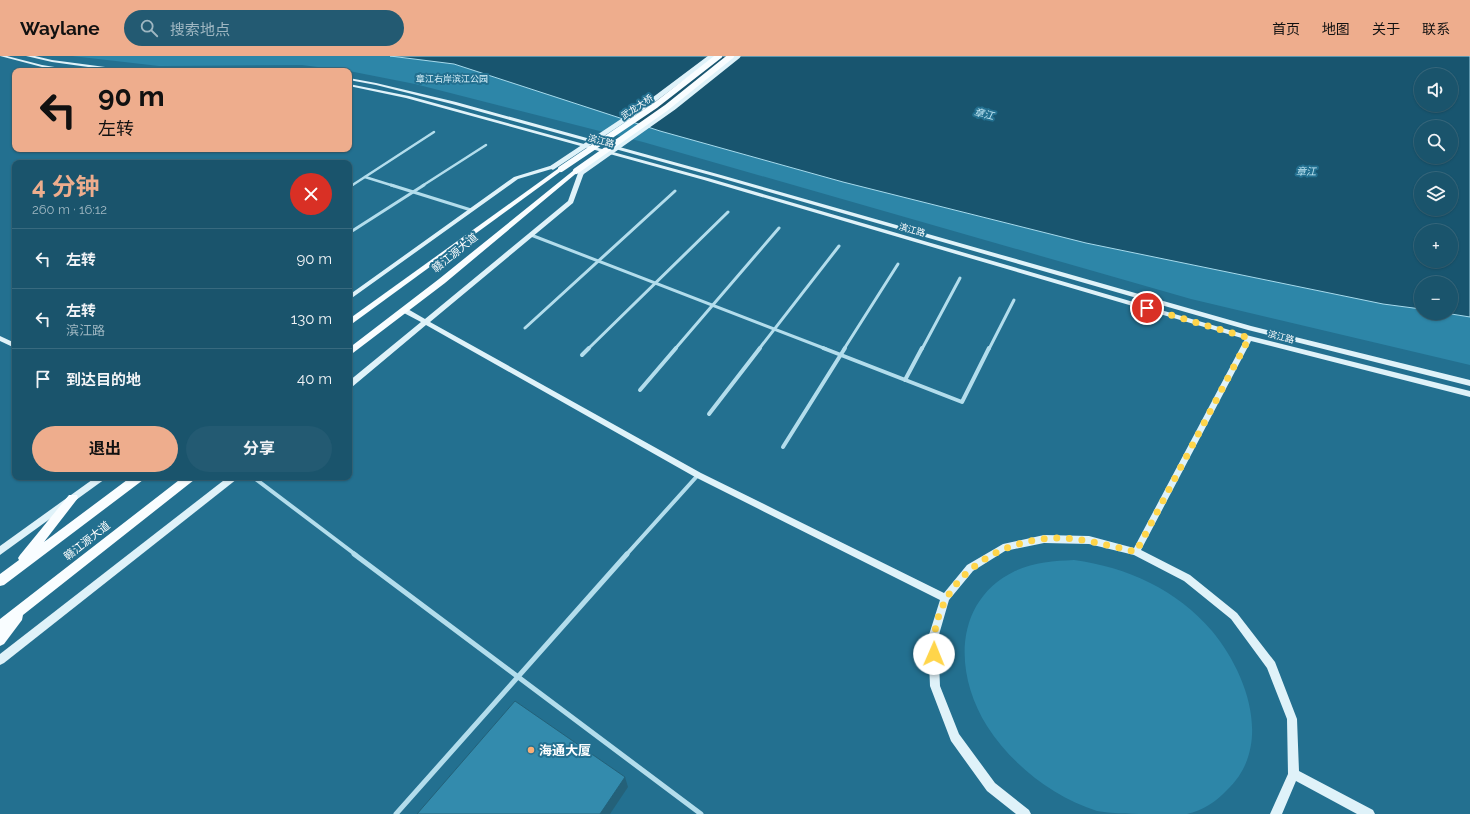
<!DOCTYPE html>
<html lang="zh">
<head>
<meta charset="utf-8">
<style>
	body { margin:0; font-family:Raleway,"Noto Sans SC",sans-serif; background:#235a72; color:#f1f3f6; height:100vh; display:flex; flex-direction:column; font-size:15px; white-space:nowrap }
	* { box-sizing:border-box; margin:0 }
	p { font-size:13px; color:#9fb7c2 }
	.icon { flex:none; width:22px; height:22px; fill:none; stroke:currentColor; stroke-width:2; stroke-linecap:round; stroke-linejoin:round }
	.map { position:relative; flex:1; overflow:hidden }
	.details { position:absolute; left:12px; top:104px; width:340px; height:320px; display:flex; flex-direction:column; background:#1a546c; border-radius:8px; box-shadow:0 1px 3px #0004,0 0 0 1px #386a7f }
	.details>* { flex:none }
	.hud { position:absolute; left:12px; top:12px; width:340px; height:84px; border-radius:8px; box-shadow:0 1px 3px #0004,0 0 0 1px #386a7f; background:#eead8d; color:#111; overflow:hidden }
	.tools { position:absolute; left:1414px; top:12px; display:grid; gap:8px }
	.tools a { display:grid; place-items:center; width:44px; height:44px; border-radius:50%; background:#1a546c; box-shadow:0 1px 3px #0004,0 0 0 1px #386a7f; font-size:20px }
	.pin { position:absolute; display:grid; place-items:center; width:34px; height:34px; color:#fff; margin:-17px; border:2px solid #fff; border-radius:50%; box-shadow:0 1px 4px #0007 }
	.me { position:absolute; width:44px; margin:-22px; rotate:1deg; stroke-linejoin:round; filter:drop-shadow(0 0 3px #0008) }
	.turn { display:flex; align-items:center; gap:14px; height:84px; padding:0 20px; font-size:18px }
	.turn .icon { width:52px; height:52px; stroke-width:2.5 }
	.turn b { display:block; font-size:28px; line-height:34px }
	.round { display:grid; place-items:center; flex:none; width:42px; height:42px; border-radius:21px; background:#235a72 }
	.summary { display:flex; align-items:center; justify-content:space-between; height:68px; padding:0 20px }
	h1 { font-size:24px; font-weight:700; line-height:30px; color:#eead8d }
	.primary-button { display:flex; gap:8px; margin-top:auto; padding:8px 20px }
	.primary-button a { flex:1; height:46px; border-radius:24px; background:#eead8d; color:#111; font-size:16px; font-weight:700; line-height:46px; text-align:center }
	.primary-button a+a { background:#235a72; color:#f1f3f6 }
	ul { padding:0; list-style:none }
	li { display:flex; align-items:center; gap:12px; height:60px; padding:0 20px; border-top:1px solid #386a7f }
	li div { flex:1 }
	li b { display:block; font-size:15px }
	li em { font-style:normal }
	header { display:flex; align-items:center; gap:24px; box-sizing:border-box; height:56px; padding:0 20px; background:#eead8d; color:#111 }
	header strong { font-size:19px }
	nav { display:flex; gap:22px; margin-inline-start:auto; font-size:14px }
	.search { width:280px; height:36px; background:#235a72; display:flex; align-items:center; gap:10px; box-sizing:border-box; padding:0 14px; border-radius:22px; color:#9fb7c2; font-size:15px }
	.map>svg:first-child { display:block }
	.green { fill:#2d86a8 }
	.water { fill:#18556f; stroke:#a7dbed; fill-rule:evenodd }
	.lines { fill:none; stroke-linecap:round; stroke-linejoin:round }
	.street-far3 { stroke:#b3ddec; stroke-width:2.5 }
	.street-far2 { stroke:#b3ddec; stroke-width:3 }
	.street-far1 { stroke:#b3ddec; stroke-width:4 }
	.street { stroke:#b3ddec; stroke-width:5 }
	.secondary { fill:#dff2f9; fill-rule:evenodd }
	.primary { fill:#f9fdff; fill-rule:evenodd }
	.secondary-bridge { stroke:#dff2f9; stroke-width:5 }
	.primary-bridge { stroke:#f9fdff; stroke-width:6 }
	.shaded-wall { fill:#246179 }
	.building { fill:#338bad; stroke:#246179 }
	.route { stroke:#ffd54a; stroke-width:7; stroke-dasharray:0 12.6 }
	.poi-dot { fill:#f8ae76; stroke:#237090; stroke-width:1.5 }
	.labels { text-anchor:middle; dominant-baseline:central; stroke-width:4; stroke-linejoin:round; paint-order:stroke }
	.far-park-label { font-size:9px; fill:#d8f0f9; stroke:#237090 }
	.far-street-label { font-size:9px; fill:#fff; stroke:#237090 }
	.far-water-label { font-size:10px; font-style:italic; fill:#bfe5f3; stroke:#237090 }
	.street-label { font-size:11px; fill:#fff; stroke:#237090 }
	.near-poi-label { font-size:13px; font-weight:bold; fill:#fff; stroke:#237090; text-anchor:start }
</style>
</head>
<body>
<header>
<strong>Waylane</strong>
<div class="search"><svg class="icon" aria-label="search" viewBox="0 0 24 24"><circle cx="10" cy="10" r="6"/><path d="M15 15l6 6"/></svg>搜索地点</div>
<nav><a>首页</a><a>地图</a><a>关于</a><a>联系</a></nav>
</header>
<div class="map">
<svg width="1470" height="758" viewBox="0 0 1470 758">
	<rect width="100%" height="100%" fill="#237090"/>
	<!-- green -->
	<g class="green">
		<polygon points="72,0 390,0 454,8 660,75 843,126 1086,187 1383,248 1421,253 1421,257 1445,257 1470,261 1470,309 1191,243 643,86 415,28 349,15 302,9 159,10"/>
		<path d="M1074,504C1127,511 1177,534 1212,575C1247,617 1274,690 1227,734C1217,745 1202,755 1187,758C1176,758 1164,758 1153,758C1135,758 1115,758 1097,755C1053,741 1012,709 987,670C954,618 953,545 1015,515C1034,506 1054,505 1074,504Z"/>
	</g>
	<!-- water -->
	<path class="water" d="M390,0H1470V261L1445,257H1451V227H1421V253L1383,248L1086,187L843,126L660,75L454,8ZM1421,19H1451V49H1421ZM1421,71H1451V101H1421ZM1421,123H1451V153H1421ZM1421,175H1451V205H1421Z"/>
	<g class="lines">
		<!-- street-far3 -->
		<g class="street-far3">
			<polyline points="365,121 394,130"/>
			<polyline points="351,130 434,76"/>
			<polyline points="422,130 486,89"/>
		</g>
		<!-- street-far2 -->
		<g class="street-far2">
			<polyline points="391,129 471,154"/>
			<polyline points="349,131 352,129"/>
			<polyline points="349,177 424,129"/>
			<polyline points="531,179 826,293"/>
			<polyline points="525,272 675,135"/>
			<polyline points="588,293 728,156"/>
			<polyline points="675,293 779,172"/>
			<polyline points="759,293 839,190"/>
			<polyline points="844,293 898,208"/>
			<polyline points="922,293 960,222"/>
			<polyline points="989,293 1014,244"/>
		</g>
		<!-- street-far1 -->
		<g class="street-far1">
			<polyline points="823,292 962,346 989,292"/>
			<polyline points="582,299 589,292"/>
			<polyline points="905,324 922,292"/>
			<polyline points="640,334 676,292"/>
			<polyline points="709,358 760,292"/>
			<polyline points="783,391 845,292"/>
			<polyline points="253,421 356,499"/>
			<polyline points="626,499 698,419"/>
		</g>
		<!-- street -->
		<g class="street">
			<polyline points="354,498 701,758"/>
			<polyline points="396,758 627,498"/>
		</g>
		<!-- secondary -->
		<g class="secondary">
			<polygon points="0,0 7,0 42,9 80,15 68,15 42,11"/>
			<polygon points="26,0 35,0 52,4 128,14 130,15 117,15 52,6"/>
			<polygon points="349,22 376,27 456,46 721,119 1251,270 1470,324 1470,330 1248,274 717,121 452,48 376,29 349,24"/>
			<polygon points="349,28 409,40 708,122 1250,280 1470,335 1470,341 1251,285 1141,494 1190,519 1237,557 1275,606 1297,663 1299,715 1373,754 1375,758 1357,758 1296,725 1282,758 1270,758 1288,718 1287,663 1267,612 1231,563 1184,525 1134,499 1089,488 1044,487 1005,495 973,515 949,544 938,582 940,630 959,678 995,727 1029,754 1031,758 1016,758 987,735 951,685 930,630 928,582 940,544 695,421 426,269 352,331 349,332 349,325 421,266 402,256 401,254 402,252 406,252 425,263 568,145 578,117 583,116 584,117 573,147 430,266 701,417 944,537 967,509 1003,488 1044,479 1089,480 1134,492 1245,283 704,124 406,42 349,30"/>
			<polygon points="553,109 556,111 555,112 518,123 349,244 349,239 514,121"/>
			<polygon points="0,280 15,287 15,292 0,285"/>
			<polygon points="96,421 106,421 105,423 0,499 0,490"/>
			<polygon points="228,421 238,421 237,423 4,607 0,609 0,598"/>
		</g>
		<!-- primary -->
		<g class="primary">
			<polygon points="559,112 564,113 349,270 349,263"/>
			<polygon points="574,114 579,115 445,227 349,300 349,292 439,223"/>
			<polygon points="131,421 144,421 143,424 4,529 0,530 0,518 19,504 18,502 20,499 69,439 77,439 78,442 44,486"/>
			<polygon points="183,421 195,421 194,424 23,559 22,564 4,588 0,590 0,563"/>
		</g>
		<!-- secondary-bridge -->
		<g class="secondary-bridge">
			<polyline points="553,111 648,48 712,0"/>
			<polyline points="581,117 673,52 738,0"/>
		</g>
		<!-- primary-bridge -->
		<g class="primary-bridge">
			<polyline points="561,113 656,49 719,0"/>
			<polyline points="576,115 666,52 731,0"/>
		</g>
	</g>
	<!-- shaded-wall -->
	<polygon class="shaded-wall" points="625,721 628,731 610,758 600,758"/>
	<!-- building -->
	<polygon class="building" points="515,645 625,721 600,758 417,758"/>
	<g class="lines">
		<!-- route -->
		<path class="route" d="M934,598C930,534 983,490 1043,483C1074,479 1106,489 1136,496L1249,282L1147,252"/>
	</g>
	<!-- markers -->
	<circle class="poi-dot" cx="531" cy="694" r="4"/>
	<g class="labels">
		<!-- far-park labels -->
		<g class="far-park-label">
			<text x="452" y="23">章江右岸滨江公园</text>
		</g>
		<!-- far-street labels -->
		<g class="far-street-label">
			<text transform="translate(637 51) rotate(-34)">武龙大桥</text>
			<text transform="translate(601 85) rotate(15)">滨江路</text>
			<text transform="translate(912 174) rotate(16)">滨江路</text>
			<text transform="translate(1281 281) rotate(15)">滨江路</text>
		</g>
		<!-- far-water labels -->
		<g class="far-water-label">
			<text transform="translate(984 58) rotate(12)">章江</text>
			<text x="1306" y="115">章江</text>
		</g>
		<!-- street labels -->
		<g class="street-label">
			<text transform="translate(455 197) rotate(-39)">赣江源大道</text>
			<text transform="translate(87 485) rotate(-38)">赣江源大道</text>
		</g>
		<!-- near-poi labels -->
		<g class="near-poi-label">
			<text x="539" y="694">海通大厦</text>
		</g>
	</g>
</svg>
<div class="tools">
<a><svg class="icon" aria-label="sound" viewBox="0 0 24 24"><path d="M4 9h4l5-4v14l-5-4H4zM17 9q2 3 0 6"/></svg></a>
<a><svg class="icon" aria-label="search" viewBox="0 0 24 24"><circle cx="10" cy="10" r="6"/><path d="M15 15l6 6"/></svg></a>
<a><svg class="icon" aria-label="layers" viewBox="0 0 24 24"><path d="M12 4l9 5-9 5-9-5zM3 14l9 5 9-5"/></svg></a>
<a>+</a>
<a>−</a>
</div>
<div class="pin" style="left:1147px;top:252px;background:#d93025"><svg class="icon" aria-label="arrive" viewBox="0 0 24 24"><path d="M6 21V4h12l-3 4 3 4H6"/></svg></div>
<svg class="me" style="left:934px;top:598px" viewBox="-20 -20 40 40"><circle r="19" fill="#fff"/><path d="M0-13L10 11 0 6-10 11z" fill="#ffd54a"/></svg>
<div class="hud">
<div class="turn"><svg class="icon" aria-label="left" viewBox="0 0 24 24"><path d="M17 20v-9H6M10 6l-5 5 5 5"/></svg><div><b>90 m</b>左转</div></div>
</div>
<section class="details">
<div class="summary"><div><h1>4 分钟</h1><p>260 m · 16:12</p></div><a class="round" style="background:#d93025;color:#fff"><svg class="icon" aria-label="close" viewBox="0 0 24 24"><path d="M6 6l12 12M18 6L6 18"/></svg></a></div>
<ul>
<li><svg class="icon" aria-label="left" viewBox="0 0 24 24"><path d="M17 20v-9H6M10 6l-5 5 5 5"/></svg><div><b>左转</b></div><em>90 m</em></li>
<li><svg class="icon" aria-label="left" viewBox="0 0 24 24"><path d="M17 20v-9H6M10 6l-5 5 5 5"/></svg><div><b>左转</b><p>滨江路</p></div><em>130 m</em></li>
<li><svg class="icon" aria-label="arrive" viewBox="0 0 24 24"><path d="M6 21V4h12l-3 4 3 4H6"/></svg><div><b>到达目的地</b></div><em>40 m</em></li>
</ul>
<div class="primary-button"><a>退出</a><a>分享</a></div>
</section>
</div>
</body>
</html>
